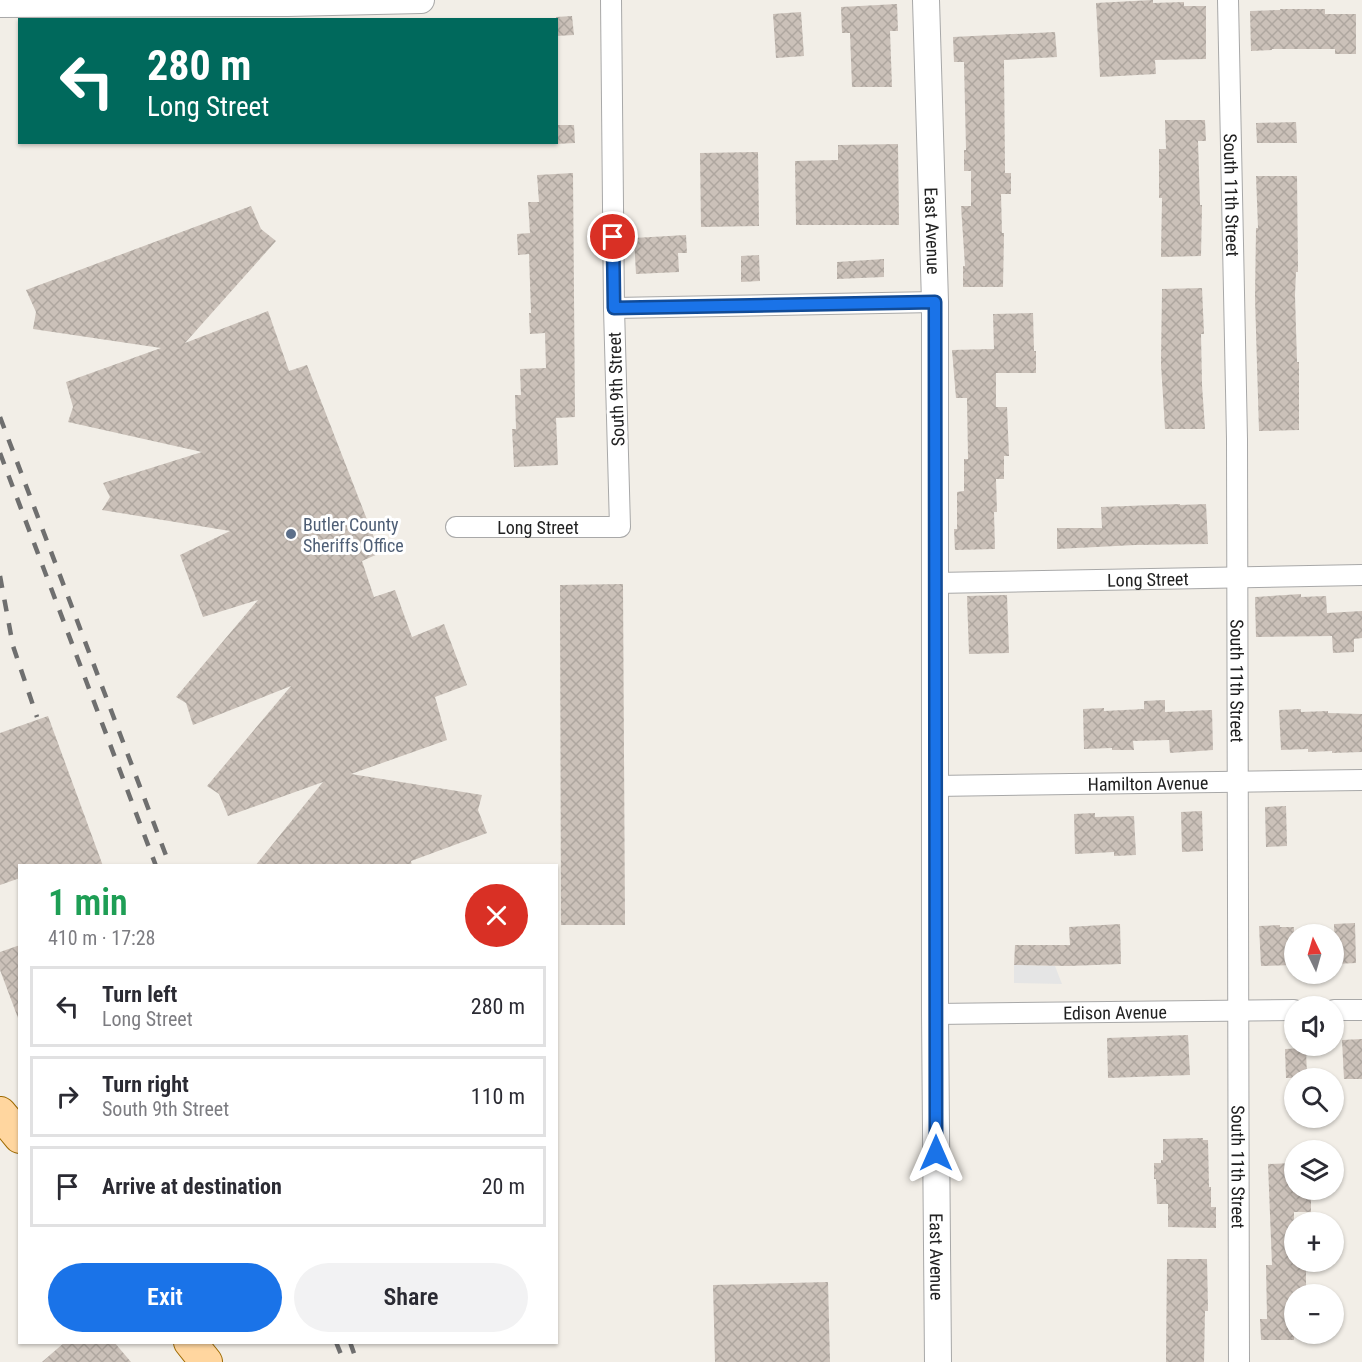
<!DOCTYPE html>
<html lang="en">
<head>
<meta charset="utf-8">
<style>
	body { margin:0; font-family:"Roboto Condensed",sans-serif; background:#f2f2f3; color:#2b2b33; height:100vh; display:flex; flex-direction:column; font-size:22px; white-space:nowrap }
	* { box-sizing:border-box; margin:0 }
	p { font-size:20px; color:#7c7c81 }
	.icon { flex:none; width:33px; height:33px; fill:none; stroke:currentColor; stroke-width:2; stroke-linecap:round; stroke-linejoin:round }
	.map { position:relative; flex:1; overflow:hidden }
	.side { position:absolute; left:18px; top:864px; width:540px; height:480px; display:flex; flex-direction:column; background:#fff; border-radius:0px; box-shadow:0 2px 4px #0004 }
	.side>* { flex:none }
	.banner { position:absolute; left:18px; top:18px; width:540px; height:126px; border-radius:0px; box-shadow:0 2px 4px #0004; background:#00695c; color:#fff; overflow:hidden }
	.needle { width:39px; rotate:355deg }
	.buttons { position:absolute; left:1284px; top:924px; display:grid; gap:12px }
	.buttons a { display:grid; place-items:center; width:60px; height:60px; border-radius:50%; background:#fff; box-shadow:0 2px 4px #0004; font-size:30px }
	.pin { position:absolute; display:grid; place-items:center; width:51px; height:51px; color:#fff; margin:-26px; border:3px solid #fff; border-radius:50%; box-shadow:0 2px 6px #0007 }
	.me { position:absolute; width:66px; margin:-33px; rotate:0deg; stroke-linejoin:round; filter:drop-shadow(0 0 4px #0008) }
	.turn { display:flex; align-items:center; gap:21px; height:126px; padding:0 30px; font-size:27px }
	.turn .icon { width:78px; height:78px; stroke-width:2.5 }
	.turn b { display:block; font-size:42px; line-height:51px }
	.round { display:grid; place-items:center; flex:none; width:63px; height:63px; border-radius:32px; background:#f2f2f3 }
	.headline { display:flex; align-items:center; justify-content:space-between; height:102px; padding:0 30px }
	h1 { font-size:36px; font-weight:600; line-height:45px; color:#1e9e55 }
	.primary-button { display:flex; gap:12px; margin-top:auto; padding:12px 30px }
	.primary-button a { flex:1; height:69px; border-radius:36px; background:#1a73e8; color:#fff; font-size:24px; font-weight:600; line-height:69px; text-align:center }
	.primary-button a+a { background:#f2f2f3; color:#2b2b33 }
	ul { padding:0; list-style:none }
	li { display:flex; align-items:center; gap:18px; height:81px; margin:0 12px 9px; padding:0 18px; border:3px solid #e1e1e2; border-radius:0px }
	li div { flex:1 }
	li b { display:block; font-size:22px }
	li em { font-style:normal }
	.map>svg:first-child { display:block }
	.parking { fill:#e5e5e5 }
	.building { fill:url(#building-cross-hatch) }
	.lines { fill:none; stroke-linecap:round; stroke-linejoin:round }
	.minor-casing { stroke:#a8a8a8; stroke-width:22 }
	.tertiary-casing { stroke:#a8a8a8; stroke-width:28 }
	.primary-casing { stroke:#9e6a00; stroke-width:34 }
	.minor { stroke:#fff; stroke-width:20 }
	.tertiary { stroke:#fff; stroke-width:26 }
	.primary { stroke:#ffd69f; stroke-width:32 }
	.rail { stroke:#6f6f6f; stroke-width:4.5; stroke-dasharray:12 12; stroke-linecap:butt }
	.route-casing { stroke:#114b97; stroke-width:15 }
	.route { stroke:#1a73e8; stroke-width:10 }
	.service-dot { fill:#5c6f8a; stroke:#fff; stroke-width:2 }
	.labels { text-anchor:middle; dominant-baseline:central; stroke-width:6; stroke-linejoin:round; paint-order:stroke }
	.street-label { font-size:18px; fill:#212121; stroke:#fff }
	.service-label { font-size:18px; fill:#4e5e75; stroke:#fff; text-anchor:start }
</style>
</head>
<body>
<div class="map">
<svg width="1362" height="1362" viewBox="0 0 1362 1362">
	<defs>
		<pattern id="building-cross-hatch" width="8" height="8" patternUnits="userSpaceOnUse" patternTransform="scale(1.5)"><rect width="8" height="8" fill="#cbc1b9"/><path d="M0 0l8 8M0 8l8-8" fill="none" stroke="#aea69f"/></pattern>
	</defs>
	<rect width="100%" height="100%" fill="#f2eee7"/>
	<!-- parking -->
	<polygon class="parking" points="1014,965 1055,966 1062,984 1014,983"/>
	<!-- building -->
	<g class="building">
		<polygon points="1153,0 1153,3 1184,2 1184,6 1206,6 1206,59 1155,60 1156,74 1100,77 1096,3"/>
		<polygon points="897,4 898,31 890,31 892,87 852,87 850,33 842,33 841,7"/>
		<polygon points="1280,9 1325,9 1325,14 1356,14 1356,54 1335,54 1335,49 1272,49 1272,50 1251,51 1250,11 1280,10"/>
		<polygon points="801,12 804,56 776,58 773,14"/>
		<polygon points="572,16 574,35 556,36 556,17"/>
		<polygon points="1055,32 1057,57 1004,60 1005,173 1011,173 1011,194 1001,194 1002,233 1004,233 1003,287 963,287 963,266 965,266 961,206 971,206 971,171 964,171 964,150 966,150 964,62 954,62 953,37"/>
		<polygon points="1165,120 1205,120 1206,141 1198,141 1200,205 1202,205 1201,256 1161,257 1162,198 1159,198 1159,149 1166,149"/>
		<polygon points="1296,122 1297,143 1257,143 1256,123"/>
		<polygon points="556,125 574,125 575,143 556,144"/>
		<polygon points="898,144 899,225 796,225 795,161 838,160 838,145"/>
		<polygon points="758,152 759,226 701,227 700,153"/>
		<polygon points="573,173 575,417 556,418 558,465 514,467 512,429 516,429 515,395 521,395 520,369 546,368 545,333 530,334 529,313 531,313 529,254 518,255 517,234 530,233 528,202 539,202 537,175"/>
		<polygon points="1256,176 1297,176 1298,272 1296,272 1295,295 1297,362 1299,362 1299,430 1259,431 1255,298 1256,228 1258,228"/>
		<polygon points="251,206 261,229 276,241 185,343 268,311 289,371 307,365 380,553 362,561 374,597 395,590 412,637 444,624 467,685 435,697 447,740 351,774 482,795 478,810 487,833 411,861 412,866 255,866 323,782 228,816 219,794 207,786 291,686 193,725 186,703 176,697 258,600 203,617 180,555 230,531 102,510 110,497 103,483 202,452 68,422 73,407 66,382 161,348 33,329 36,312 26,290"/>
		<polygon points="686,235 687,253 678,253 679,272 636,274 634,238"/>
		<polygon points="759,255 760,281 741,282 741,256"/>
		<polygon points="884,259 884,277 837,279 837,262"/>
		<polygon points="1202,288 1204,334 1201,334 1202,385 1205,429 1165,429 1161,364 1162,289"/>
		<polygon points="1033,313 1034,351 1036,351 1036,373 996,373 996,407 1007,407 1009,456 1004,456 1004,479 996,479 997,512 994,512 995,549 955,550 954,529 957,529 957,492 964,491 964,459 968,459 967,398 956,398 952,350 994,349 993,314"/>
		<polygon points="1180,504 1180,505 1206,504 1208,544 1135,545 1057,549 1057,528 1102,528 1101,507"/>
		<polygon points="623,584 625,925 561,925 560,585"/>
		<polygon points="1301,594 1301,597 1326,596 1327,613 1362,611 1362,638 1354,639 1354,652 1333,653 1332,636 1256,637 1255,597"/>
		<polygon points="1007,595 1009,653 969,654 967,596"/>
		<polygon points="1165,700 1165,712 1212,710 1213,750 1170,753 1169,740 1133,741 1134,750 1112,750 1112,748 1084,749 1083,709 1104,708 1104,711 1144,709 1144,701"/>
		<polygon points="1301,709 1301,712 1328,711 1328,713 1362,714 1362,752 1332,753 1332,751 1308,752 1308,749 1281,750 1279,710"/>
		<polygon points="48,716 103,866 20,866 20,878 0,885 0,733"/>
		<polygon points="1286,806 1287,846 1266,847 1265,807"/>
		<polygon points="1202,811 1203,851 1182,852 1181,812"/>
		<polygon points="1095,813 1095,817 1134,816 1136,855 1114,856 1114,852 1075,854 1074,814"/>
		<polygon points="1355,923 1356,963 1335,964 1334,924"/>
		<polygon points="1120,924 1121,964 1069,966 1014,965 1015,945 1070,945 1069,927"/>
		<polygon points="1280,925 1280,927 1294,927 1294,965 1261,966 1259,926"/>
		<polygon points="20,945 20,1018 18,1018 0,970 0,952"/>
		<polygon points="1188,1035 1190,1075 1108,1078 1107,1038"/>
		<polygon points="1362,1039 1362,1079 1344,1079 1342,1040"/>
		<polygon points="1306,1048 1307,1078 1286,1078 1285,1049"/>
		<polygon points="1203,1138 1203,1140 1208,1140 1209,1187 1211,1187 1211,1207 1216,1207 1216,1228 1168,1227 1168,1204 1157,1204 1156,1179 1154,1179 1154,1163 1161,1163 1161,1160 1163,1160 1163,1139"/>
		<polygon points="1294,1163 1294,1191 1311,1190 1311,1212 1294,1212 1294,1264 1306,1264 1306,1294 1294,1294 1294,1340 1261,1340 1260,1319 1267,1319 1266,1265 1272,1265 1268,1164"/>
		<polygon points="1167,1259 1207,1259 1208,1311 1205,1311 1204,1362 1166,1362"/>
		<polygon points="828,1282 830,1362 715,1362 713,1285"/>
		<polygon points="65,1342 114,1342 131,1362 42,1362"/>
	</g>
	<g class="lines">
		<!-- minor casing -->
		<g class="minor-casing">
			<g id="minor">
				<path id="s1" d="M1228,0L1237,439L1239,1362"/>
				<polyline points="614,308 935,302"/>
				<path id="s2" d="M456,527H620L614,308L611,0"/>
				<path id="s3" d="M935,583L1362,575"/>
				<path id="s4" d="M935,786L1362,780"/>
				<polyline points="1334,1010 1362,1010"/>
				<path id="s5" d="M935,1014L1294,1010"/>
			</g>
		</g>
		<!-- tertiary casing -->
		<g class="tertiary-casing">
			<g id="tertiary">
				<path id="s6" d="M926,0L935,302V1014L938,1362"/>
				<polyline points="0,4 288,3 421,0"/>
			</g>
		</g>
		<!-- primary casing -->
		<g class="primary-casing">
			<g id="primary">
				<polyline points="0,1113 20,1137"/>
				<polyline points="190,1342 206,1362"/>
			</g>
		</g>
		<!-- minor -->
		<use href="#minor" class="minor"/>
		<!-- tertiary -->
		<use href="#tertiary" class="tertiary"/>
		<!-- primary -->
		<use href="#primary" class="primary"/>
		<!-- rail -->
		<g class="rail">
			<polyline points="0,417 170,866"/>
			<polyline points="0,453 156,866"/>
			<polyline points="0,576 13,646 37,717"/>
			<polyline points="336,1342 344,1362"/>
			<polyline points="350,1342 357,1362"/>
		</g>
	</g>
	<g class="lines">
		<!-- route casing -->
		<g class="route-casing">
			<polyline id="route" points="613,237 614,308 935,302 936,1153"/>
		</g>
		<!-- route -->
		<use href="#route" class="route"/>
	</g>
	<!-- markers -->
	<circle class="service-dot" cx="291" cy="534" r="6"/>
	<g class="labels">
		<!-- street labels -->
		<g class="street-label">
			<text stroke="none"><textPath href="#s1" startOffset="195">South 11th Street</textPath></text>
			<text stroke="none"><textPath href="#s6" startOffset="231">East Avenue</textPath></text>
			<text transform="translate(616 389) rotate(-92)">South 9th Street</text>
			<text stroke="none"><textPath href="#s2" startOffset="82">Long Street</textPath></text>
			<text stroke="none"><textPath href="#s3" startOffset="213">Long Street</textPath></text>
			<text stroke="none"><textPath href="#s1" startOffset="681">South 11th Street</textPath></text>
			<text stroke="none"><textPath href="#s4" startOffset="213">Hamilton Avenue</textPath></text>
			<text stroke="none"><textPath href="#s5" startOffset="180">Edison Avenue</textPath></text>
			<text stroke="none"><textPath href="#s1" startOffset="1167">South 11th Street</textPath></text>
			<text stroke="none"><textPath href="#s6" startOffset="1257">East Avenue</textPath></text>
		</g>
		<!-- service labels -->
		<g class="service-label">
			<text x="303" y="524">Butler County<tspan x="303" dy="21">Sheriffs Office</tspan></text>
		</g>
	</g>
</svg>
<div class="buttons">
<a><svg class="needle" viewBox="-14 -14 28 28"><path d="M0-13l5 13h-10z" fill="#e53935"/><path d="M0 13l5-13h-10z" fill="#7c7c81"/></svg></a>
<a><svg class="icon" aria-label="sound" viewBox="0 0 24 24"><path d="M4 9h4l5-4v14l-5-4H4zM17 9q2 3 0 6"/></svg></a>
<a><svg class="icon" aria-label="search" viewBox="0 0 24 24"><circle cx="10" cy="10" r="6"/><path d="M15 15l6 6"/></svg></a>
<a><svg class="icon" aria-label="layers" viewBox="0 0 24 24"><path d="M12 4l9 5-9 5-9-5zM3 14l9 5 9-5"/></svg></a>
<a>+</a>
<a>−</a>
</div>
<div class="pin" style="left:613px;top:237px;background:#d93025"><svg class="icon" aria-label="arrive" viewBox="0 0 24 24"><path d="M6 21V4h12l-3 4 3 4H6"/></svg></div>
<svg class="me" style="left:936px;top:1153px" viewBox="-20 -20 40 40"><path d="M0-17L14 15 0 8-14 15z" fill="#1a73e8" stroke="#fff" stroke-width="4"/></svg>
<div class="banner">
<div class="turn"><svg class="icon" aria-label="left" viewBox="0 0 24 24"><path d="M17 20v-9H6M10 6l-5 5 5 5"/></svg><div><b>280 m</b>Long Street</div></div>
</div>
<section class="side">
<div class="headline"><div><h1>1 min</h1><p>410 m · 17:28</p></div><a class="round" style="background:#d93025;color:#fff"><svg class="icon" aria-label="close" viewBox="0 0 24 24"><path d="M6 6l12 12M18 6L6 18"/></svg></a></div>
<ul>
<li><svg class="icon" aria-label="left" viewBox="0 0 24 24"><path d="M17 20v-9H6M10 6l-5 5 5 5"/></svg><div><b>Turn left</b><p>Long Street</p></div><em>280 m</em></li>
<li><svg class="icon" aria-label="right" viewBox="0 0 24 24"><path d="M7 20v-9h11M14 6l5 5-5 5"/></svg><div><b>Turn right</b><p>South 9th Street</p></div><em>110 m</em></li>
<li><svg class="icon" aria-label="arrive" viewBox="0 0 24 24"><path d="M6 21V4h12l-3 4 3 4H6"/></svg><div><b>Arrive at destination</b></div><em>20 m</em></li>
</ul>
<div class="primary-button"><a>Exit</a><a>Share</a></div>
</section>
</div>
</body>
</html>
